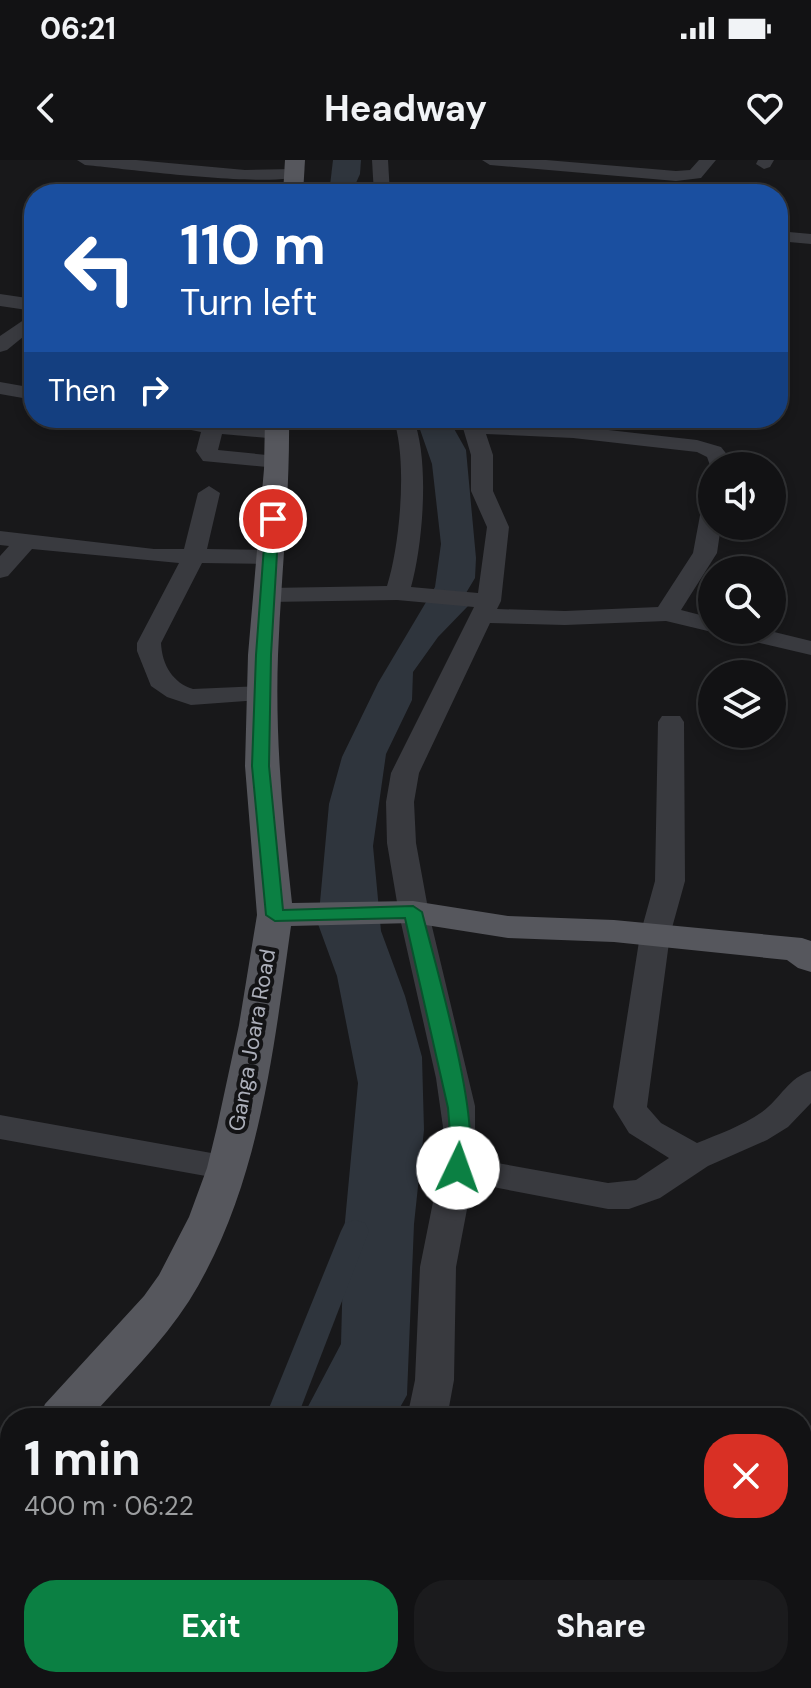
<!DOCTYPE html>
<html lang="en">
<head>
<meta charset="utf-8">
<style>
	body { margin:0; font-family:"DM Sans",sans-serif; background:#1b1b1d; color:#f1f3f6; height:100vh; display:flex; flex-direction:column; font-size:30px; white-space:nowrap }
	* { box-sizing:border-box; margin:0 }
	p { font-size:26px; color:#9c9ea0 }
	.icon { flex:none; width:44px; height:44px; fill:none; stroke:currentColor; stroke-width:2; stroke-linecap:round; stroke-linejoin:round }
	.map { position:relative; flex:1; overflow:hidden }
	.drawer { position:absolute; left:0px; top:1248px; width:812px; height:280px; display:flex; flex-direction:column; background:#121214; border-radius:32px 32px 0 0; box-shadow:0 4px 12px #0003,0 0 0 2px #313234 }
	.drawer>* { flex:none }
	.top-card { position:absolute; left:24px; top:24px; width:764px; height:244px; border-radius:32px; box-shadow:0 4px 12px #0003,0 0 0 2px #313234; background:#1a4fa0; color:#fff; overflow:hidden }
	.fabs { position:absolute; left:698px; top:292px; display:grid; gap:16px }
	.fabs a { display:grid; place-items:center; width:88px; height:88px; border-radius:50%; background:#121214; box-shadow:0 4px 12px #0003,0 0 0 2px #313234; font-size:40px }
	.pin { position:absolute; display:grid; place-items:center; width:68px; height:68px; color:#fff; margin:-34px; border:4px solid #fff; border-radius:50%; box-shadow:0 2px 8px #0007 }
	.me { position:absolute; width:88px; margin:-44px; rotate:3deg; stroke-linejoin:round; filter:drop-shadow(0 0 6px #0008) }
	.turn { display:flex; align-items:center; gap:28px; height:168px; padding:0 24px; font-size:36px }
	.turn .icon { width:104px; height:104px; stroke-width:2.5 }
	.turn b { display:block; font-size:56px; line-height:68px }
	.then { display:flex; align-items:center; height:76px; padding:0 24px; background:#0003; gap:16px; font-size:30px }
	.round { display:grid; place-items:center; flex:none; width:84px; height:84px; border-radius:32px; background:#1b1b1d }
	.headline { display:flex; align-items:center; justify-content:space-between; height:136px; padding:0 24px }
	h1 { font-size:48px; font-weight:700; line-height:60px }
	.action { display:flex; gap:16px; margin-top:auto; padding:16px 24px }
	.action a { flex:1; height:92px; border-radius:32px; background:#0b8043; color:#fff; font-size:32px; font-weight:700; line-height:92px; text-align:center }
	.action a+a { background:#1b1b1d; color:#f1f3f6 }
	.status { display:flex; justify-content:space-between; align-items:center; height:56px; padding:0 40px; background:#121214; direction:ltr }
	.status svg { height:22px; fill:currentColor }
	header { display:flex; justify-content:space-between; align-items:center; height:104px; padding:0 24px; background:#121214; font-size:36px; font-weight:700 }
	.map>svg:first-child { display:block }
	.water { fill:#2f353d }
	.lines { fill:none; stroke-linecap:round; stroke-linejoin:round }
	.canal { fill:#2f353d; fill-rule:evenodd }
	.minor { fill:#393a3f; fill-rule:evenodd }
	.major { fill:#56575d; fill-rule:evenodd }
	.route { fill:#0b8043; stroke:#07532c; stroke-width:2 }
	.labels { text-anchor:middle; dominant-baseline:central; stroke-width:8; stroke-linejoin:round; paint-order:stroke }
	.street-label { font-size:22px; fill:#abaeb9; stroke:#131315 }
</style>
</head>
<body>
<div class="status"><b>06:21</b><svg viewBox="0 0 49 12"><path d="M0 12V9h3v3zM5 12V6h3v6zM10 12V3h3v9zM15 12V0h3v12zM26 1h20v11H26zM47 4h2v5h-2z"/></svg></div>
<header><svg class="icon" aria-label="back" viewBox="0 0 24 24"><path d="M15 5l-7 7 7 7"/></svg>Headway<svg class="icon" aria-label="heart" viewBox="0 0 24 24"><path d="M12 20l-8-8c-3-5 5-10 8-4 3-6 11-1 8 4z"/></svg></header>
<div class="map">
<svg width="811" height="1528" viewBox="0 0 811 1528">
	<rect width="100%" height="100%" fill="#18181a"/>
	<!-- water -->
	<g class="water">
		<polygon points="333,0 361,0 360,14 351,34 329,34"/>
		<polygon points="416,258 448,258 466,290 476,398 475,418 466,433 469,445 438,477 413,512 412,540 386,594 373,686 381,771 405,836 422,897 424,970 414,1064 407,1235 394,1258 302,1258 341,1184 344,1072 358,923 337,816 318,764 329,644 342,597 378,523 435,427 441,384 432,304"/>
		<polygon points="104,1518 179,1518 169,1528 95,1528"/>
	</g>
	<g class="lines">
		<!-- canal -->
		<polygon class="canal" points="355,1060 365,1063 369,1071 297,1258 265,1258 341,1071 345,1063"/>
		<!-- minor -->
		<g class="minor">
			<path d="M77,0H136L245,10L294,9L302,14C284,30 118,8 85,5Z"/>
			<polygon points="372,0 388,0 390,34 374,34"/>
			<polygon points="482,0 546,0 676,11 690,10 699,0 716,0 701,18 676,21 490,5"/>
			<polygon points="758,0 774,0 770,7 764,9 756,4"/>
			<polygon points="778,71 811,74 811,84 778,81"/>
			<polygon points="0,134 34,139 34,151 0,146"/>
			<polygon points="34,153 34,168 7,190 0,192 0,176"/>
			<polygon points="0,222 34,228 34,240 0,234"/>
			<polygon points="149,258 191,258 285,269 288,273 278,279 222,274 218,290 277,296 288,302 277,308 203,301 196,291 201,272 152,262"/>
			<path d="M393,258H413C430,298 423,385 411,427L478,433L487,367L471,331V295L460,258L573,266L697,280L721,287L729,297L730,306H712V311L707,297L697,292L573,278L486,274L493,295V331L509,367L501,441L497,449L565,451L658,447L693,393L701,350L712,343V366H721L717,393L681,450L712,458V470H721L712,472L666,461L565,465L490,463L419,613L414,642L416,683L429,754L475,946V999L608,1023L636,1020L669,998L629,973L613,947L640,775L655,721L658,562L662,556H680L684,562L685,721L670,775L647,947L661,963L697,983C719,974 742,966 762,952C780,939 789,917 811,911V943L788,967L767,980L708,1006L660,1038L629,1049H608L472,1023L456,1107L454,1220L447,1258H407L415,1220L420,1107L440,1007L443,967L436,918L399,754L387,683L386,642L391,613L474,447L397,440L269,442L261,440L257,435L261,430L269,428L387,426C400,385 408,298 393,258Z"/>
			<path d="M209,326L220,333L207,389L271,390L279,392L283,397L279,402L271,404L202,403L161,483C162,505 173,523 193,529L263,526L272,529L276,534L272,539L191,545L167,537L151,526L137,491V483L179,403L32,389L8,416L0,418V396L9,386L0,385V371L154,389H184L198,333Z"/>
			<polygon points="723,470 766,470 811,481 811,495 726,475"/>
			<polygon points="0,955 228,996 240,999 245,1008 240,1017 228,1020 0,979"/>
			<polygon points="811,1278 811,1341 802,1344 802,1282"/>
			<polygon points="802,1353 811,1356 811,1392 802,1389"/>
			<polygon points="201,1518 250,1518 245,1528 197,1528"/>
		</g>
		<!-- major -->
		<g class="major">
			<polygon points="285,0 305,0 303,34 283,34"/>
			<path d="M265,258H289C290,337 281,416 278,495C275,579 283,660 292,743L413,741L508,756L614,760L802,778L811,781V812L798,808L787,800L614,782L508,778L413,763L291,766C273,893 259,1029 189,1141C162,1183 124,1220 90,1258H39L45,1244L144,1136L159,1115L189,1057L207,1008L217,967L239,865L257,755L245,606L248,495L264,309Z"/>
			<polygon points="10,1293 10,1340 0,1343 0,1296"/>
		</g>
	</g>
	<!-- route -->
	<path class="route" d="M273,355L279,359L271,495L269,606L283,750L413,746L422,752C434,801 487,975 465,1013H451L448,1008L451,985L448,948L405,758L275,761L266,755L252,606L256,495L266,359Z"/>
	<g class="labels">
		<!-- street labels -->
		<g class="street-label">
			<text transform="translate(252 880) rotate(-80)">Ganga Joara Road</text>
		</g>
	</g>
</svg>
<div class="fabs">
<a><svg class="icon" aria-label="sound" viewBox="0 0 24 24"><path d="M4 9h4l5-4v14l-5-4H4zM17 9q2 3 0 6"/></svg></a>
<a><svg class="icon" aria-label="search" viewBox="0 0 24 24"><circle cx="10" cy="10" r="6"/><path d="M15 15l6 6"/></svg></a>
<a><svg class="icon" aria-label="layers" viewBox="0 0 24 24"><path d="M12 4l9 5-9 5-9-5zM3 14l9 5 9-5"/></svg></a>
</div>
<div class="pin" style="left:273px;top:359px;background:#d93025"><svg class="icon" aria-label="arrive" viewBox="0 0 24 24"><path d="M6 21V4h12l-3 4 3 4H6"/></svg></div>
<svg class="me" style="left:458px;top:1008px" viewBox="-20 -20 40 40"><circle r="19" fill="#fff"/><path d="M0-13L10 11 0 6-10 11z" fill="#0b8043"/></svg>
<div class="top-card">
<div class="turn"><svg class="icon" aria-label="left" viewBox="0 0 24 24"><path d="M17 20v-9H6M10 6l-5 5 5 5"/></svg><div><b>110 m</b>Turn left</div></div>
<div class="then">Then<svg class="icon" aria-label="right" viewBox="0 0 24 24"><path d="M7 20v-9h11M14 6l5 5-5 5"/></svg></div>
</div>
<section class="drawer">
<div class="headline"><div><h1>1 min</h1><p>400 m · 06:22</p></div><a class="round" style="background:#d93025;color:#fff"><svg class="icon" aria-label="close" viewBox="0 0 24 24"><path d="M6 6l12 12M18 6L6 18"/></svg></a></div>
<div class="action"><a>Exit</a><a>Share</a></div>
</section>
</div>
</body>
</html>
